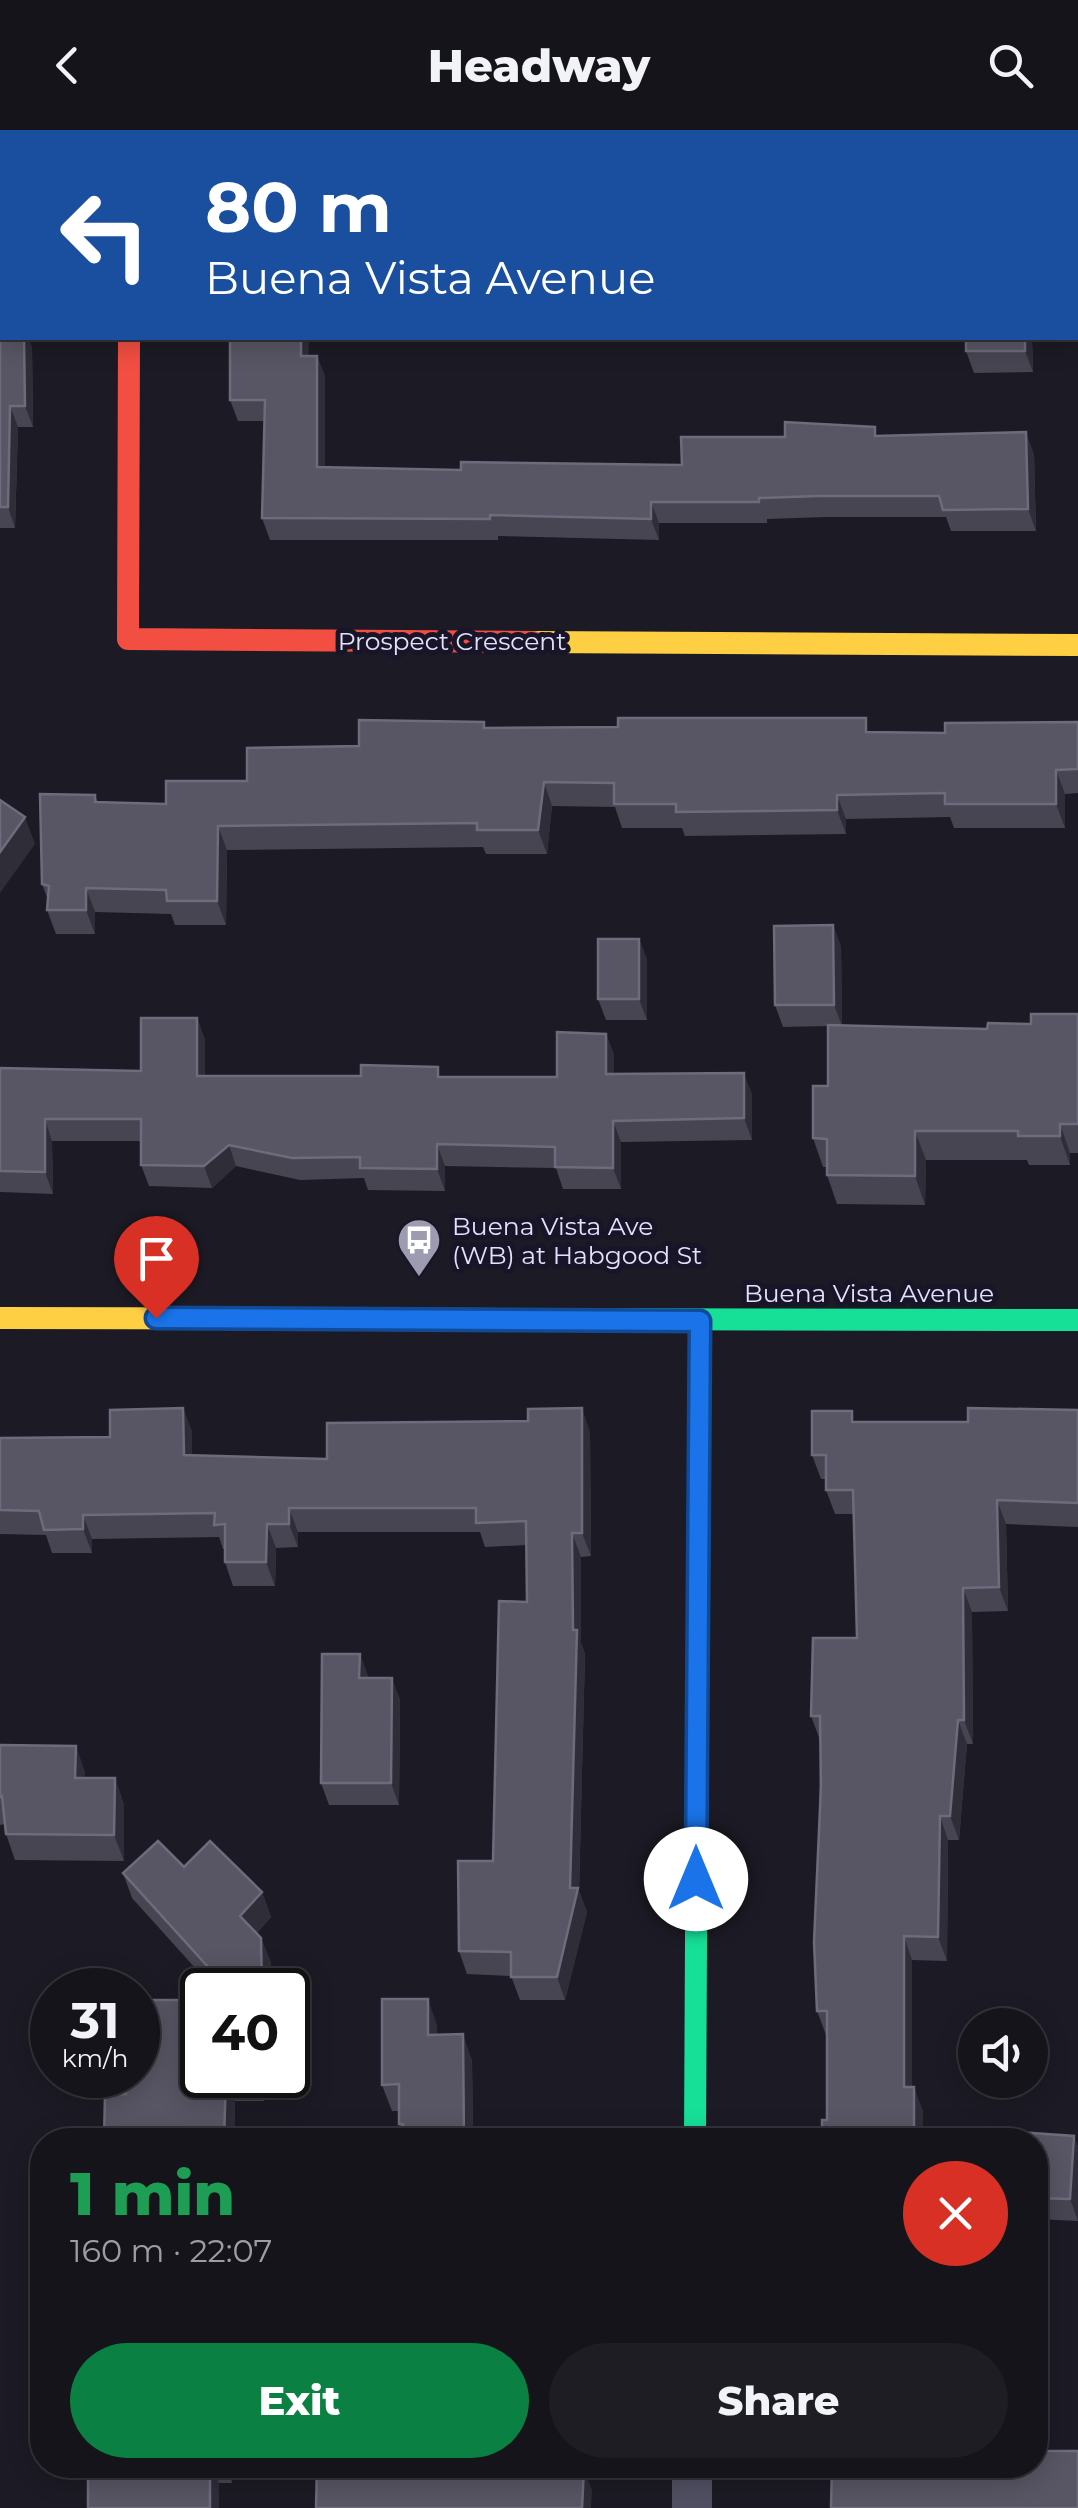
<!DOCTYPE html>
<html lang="en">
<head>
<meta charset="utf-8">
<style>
	body { margin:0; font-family:Montserrat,sans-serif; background:#1e1d24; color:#f1f3f6; height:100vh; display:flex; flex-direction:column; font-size:38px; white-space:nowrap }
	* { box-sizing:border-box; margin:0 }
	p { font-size:32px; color:#9d9ea3 }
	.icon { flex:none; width:55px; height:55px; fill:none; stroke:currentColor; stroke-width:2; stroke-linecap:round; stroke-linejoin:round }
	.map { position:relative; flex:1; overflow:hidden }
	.panel { position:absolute; left:30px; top:1998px; width:1018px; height:350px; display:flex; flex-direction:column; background:#15141b; border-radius:40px; box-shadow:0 5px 25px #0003,0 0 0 2px #34333a }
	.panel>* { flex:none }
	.top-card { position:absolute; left:0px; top:0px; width:1080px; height:210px; box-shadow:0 5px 25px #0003,0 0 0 2px #34333a; background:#1a4fa0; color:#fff; overflow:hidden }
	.buttons { position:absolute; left:958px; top:1878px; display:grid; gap:20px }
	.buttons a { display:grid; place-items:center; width:90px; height:90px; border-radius:50%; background:#15141b; box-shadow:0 5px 25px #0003,0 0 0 2px #34333a; font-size:50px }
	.speed { position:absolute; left:30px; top:1838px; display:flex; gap:20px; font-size:50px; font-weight:700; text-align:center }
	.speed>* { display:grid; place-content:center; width:130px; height:130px; border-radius:50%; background:#15141b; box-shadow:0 5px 25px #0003,0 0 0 2px #34333a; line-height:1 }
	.speed small { font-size:25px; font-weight:400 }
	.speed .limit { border:5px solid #111; border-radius:15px; background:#fff; color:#111 }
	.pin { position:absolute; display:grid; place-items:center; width:85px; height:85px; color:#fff; margin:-102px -42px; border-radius:50% 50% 50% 0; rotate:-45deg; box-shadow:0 0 10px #0007 }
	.pin .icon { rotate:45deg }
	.me { position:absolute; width:110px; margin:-55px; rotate:0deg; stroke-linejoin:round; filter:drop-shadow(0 0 8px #0008) }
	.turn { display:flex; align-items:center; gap:35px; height:210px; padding:0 40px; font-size:45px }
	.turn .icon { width:130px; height:130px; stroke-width:2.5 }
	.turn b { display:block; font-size:70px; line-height:85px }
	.round { display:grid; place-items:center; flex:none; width:105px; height:105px; border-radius:52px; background:#1e1d24 }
	.head { display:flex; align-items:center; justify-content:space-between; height:170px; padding:0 40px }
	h1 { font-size:60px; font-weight:800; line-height:75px; color:#1e9e55 }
	.action { display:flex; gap:20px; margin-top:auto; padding:20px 40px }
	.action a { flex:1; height:115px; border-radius:60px; background:#0b8043; color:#fff; font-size:40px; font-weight:800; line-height:115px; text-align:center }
	.action a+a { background:#1e1d24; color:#f1f3f6 }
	header { display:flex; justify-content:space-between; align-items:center; height:130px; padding:0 40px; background:#15141b; font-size:45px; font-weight:800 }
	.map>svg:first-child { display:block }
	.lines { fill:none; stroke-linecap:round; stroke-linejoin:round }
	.street { stroke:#515063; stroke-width:40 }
	.fast { stroke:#16e098; stroke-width:22 }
	.slow { stroke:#ffcf43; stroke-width:22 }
	.jam { stroke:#f24e42; stroke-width:22 }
	.wall { fill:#474552 }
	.shaded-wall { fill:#2f2d38 }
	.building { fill:#585664; stroke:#6d6b7c; stroke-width:2.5 }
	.route-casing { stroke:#114b97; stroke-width:25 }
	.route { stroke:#1a73e8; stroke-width:18 }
	.labels { text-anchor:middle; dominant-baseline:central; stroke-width:10; stroke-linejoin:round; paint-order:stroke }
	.street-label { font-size:25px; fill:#e3e1fb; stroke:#181529 }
	.poi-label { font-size:25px; fill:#e3e1fb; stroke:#181529; text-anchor:start }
</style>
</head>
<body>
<header><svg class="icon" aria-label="back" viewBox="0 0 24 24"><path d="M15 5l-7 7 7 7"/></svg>Headway<svg class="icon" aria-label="search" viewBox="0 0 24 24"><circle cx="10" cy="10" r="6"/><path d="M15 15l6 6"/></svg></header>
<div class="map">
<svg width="1078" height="2378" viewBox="0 0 1078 2378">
	<rect width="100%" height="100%" fill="#1c1a24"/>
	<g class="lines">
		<!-- street -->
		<g class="street">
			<polyline points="129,2 129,0"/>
			<polyline points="692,2378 692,2335"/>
		</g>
		<!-- fast -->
		<g class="fast">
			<polyline points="572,1189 1078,1190"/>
			<polyline points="695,2010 697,1611"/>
		</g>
		<!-- slow -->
		<g class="slow">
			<polyline points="533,512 1078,515"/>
			<polyline points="0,1188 572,1189"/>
		</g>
		<!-- jam -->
		<g class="jam">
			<polyline points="129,208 128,509 533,512"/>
			<polyline points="697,1611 700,1191"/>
		</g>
	</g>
	<!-- wall -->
	<g class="wall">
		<polygon points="0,0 2,2 2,208 32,217 33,297 18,297 15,398 0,398"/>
		<polygon points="572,0 1078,0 1078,19 1078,2 608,2"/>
		<polygon points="966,208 1032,208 1033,242 974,243 966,221"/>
		<polygon points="309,226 317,226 325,247 325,337 461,340 682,335 878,306 1034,324 1036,401 951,401 946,387 826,387 767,389 767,393 659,393 659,410 498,406 498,410 270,410 262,388 264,291 238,291 230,270"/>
		<polygon points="1078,592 1078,663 1065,664 1065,698 954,698 950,687 846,689 846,704 685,706 682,698 622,698 615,677 552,676 547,724 486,724 483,717 227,720 226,795 175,795 171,784 95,782 95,804 56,804 47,780 48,770 42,754 95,665 98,672 166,674 359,616 486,598 945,603"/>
		<polygon points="833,795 841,817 842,895 987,899 1031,894 1078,884 1078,1023 1070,1023 1070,1035 1029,1035 1027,1030 926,1030 925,1075 837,1074 827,1045 827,1037 823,1037 813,1008 828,956 828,896 783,897 775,875"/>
		<polygon points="639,809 647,830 647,890 606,890 598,869"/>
		<polygon points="197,888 205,910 205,946 557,947 606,904 614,925 614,943 752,964 752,1010 621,1012 621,1059 563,1059 556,1038 445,1036 445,1061 368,1060 364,1048 300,1050 236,1036 212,1058 149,1056 141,1035 141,1011 52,1011 53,1064 0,1062 0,938 141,941"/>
		<polygon points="183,1278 192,1302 192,1325 327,1329 590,1302 591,1426 581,1427 581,1513 585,1524 579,1761 587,1782 565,1870 520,1870 511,1846 467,1844 459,1821 493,1731 527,1472 526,1415 485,1417 480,1402 298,1402 298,1417 276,1418 275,1456 233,1456 225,1432 225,1419 223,1419 219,1407 92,1409 92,1423 52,1423 46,1405 0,1404 0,1308 110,1307"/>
		<polygon points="1078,1280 1078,1397 1006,1394 1008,1481 972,1482 973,1614 967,1614 959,1710 948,1710 947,1831 912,1830 912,1957 923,1981 923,2010 822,2010 827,1990 826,1905 817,1881 820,1610 811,1586 857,1508 854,1384 835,1384 826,1360 826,1349 821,1349 812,1325 856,1292 968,1292"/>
		<polygon points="368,1545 367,1548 400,1569 399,1675 329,1675 321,1653"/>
		<polygon points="0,1615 85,1642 85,1648 115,1648 124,1675 124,1731 15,1730 6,1704 5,1694 0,1695"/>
		<polygon points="184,1737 262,1762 271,1787 257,1803 261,1808 271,1833 271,1860 215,1860 132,1768 123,1743"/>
		<polygon points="149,1882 265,1945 264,1971 235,1971 234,2010 104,2010 126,1964 143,1899"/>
		<polygon points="437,1895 437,1904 472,1930 473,2009 402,2005 399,1994 399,1981 392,1981 382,1955"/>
		<polygon points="1074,2006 1078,2017 1078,2091 1035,2089 1035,2010"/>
		<polygon points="88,2335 232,2335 232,2353 219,2353"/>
	</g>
	<!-- shaded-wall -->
	<g class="shaded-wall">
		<polygon points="21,208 29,208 32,217 33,297 25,276"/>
		<polygon points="301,208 309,208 308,247 301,226"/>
		<polygon points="1025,208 1032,208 1033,242 1025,221"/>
		<polygon points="317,226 325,247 325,359 317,337"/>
		<polygon points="10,276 18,297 15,398 8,377"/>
		<polygon points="1026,302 1034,324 1036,401 1028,379"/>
		<polygon points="651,372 659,393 659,410 651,389"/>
		<polygon points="1056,640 1065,664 1065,698 1056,674"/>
		<polygon points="544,652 552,676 547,724 538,700"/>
		<polygon points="837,665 846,689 846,704 837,680"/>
		<polygon points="25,687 35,714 0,763 0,722"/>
		<polygon points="218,696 227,720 226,795 217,771"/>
		<polygon points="86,758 95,782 95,804 86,780"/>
		<polygon points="833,795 841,817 842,896 834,875"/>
		<polygon points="639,809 647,830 647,890 639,869"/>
		<polygon points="197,888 205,910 205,967 197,946"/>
		<polygon points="606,904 614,925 614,965 606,944"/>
		<polygon points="744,943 752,964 752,1010 744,988"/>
		<polygon points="45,989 52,1011 53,1064 45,1042"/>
		<polygon points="613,991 621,1012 621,1059 613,1038"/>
		<polygon points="1060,994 1070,1023 1070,1035 1060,1006"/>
		<polygon points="915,1001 926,1030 925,1075 915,1046"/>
		<polygon points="437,1014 445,1036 445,1061 437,1039"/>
		<polygon points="229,1015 236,1036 212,1058 204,1036"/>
		<polygon points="183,1278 192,1302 192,1349 184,1325"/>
		<polygon points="582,1278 590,1302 591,1426 582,1403"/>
		<polygon points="997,1370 1006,1394 1008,1481 999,1457"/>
		<polygon points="289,1378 298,1402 298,1417 289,1394"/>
		<polygon points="83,1385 92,1409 92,1423 83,1399"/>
		<polygon points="267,1394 276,1418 275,1456 266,1432"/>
		<polygon points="572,1403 581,1427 581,1513 585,1524 579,1761 587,1782 565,1870 557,1847 570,1758"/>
		<polygon points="963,1458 972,1482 973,1614 964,1590"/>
		<polygon points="360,1524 368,1545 367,1570 359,1548"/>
		<polygon points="392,1548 400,1569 399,1675 391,1653"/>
		<polygon points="958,1590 967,1614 959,1710 950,1686"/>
		<polygon points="76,1616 85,1642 85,1675 75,1648"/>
		<polygon points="115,1648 124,1675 124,1731 114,1705"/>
		<polygon points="940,1686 948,1710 947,1831 938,1807"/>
		<polygon points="262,1762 271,1787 250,1811 240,1786"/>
		<polygon points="904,1806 912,1830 912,1981 904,1957"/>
		<polygon points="261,1808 271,1833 271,1860 262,1860"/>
		<polygon points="428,1869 437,1895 437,1931 428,1905"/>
		<polygon points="463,1904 472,1930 473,2010 464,2010"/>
		<polygon points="255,1945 265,1945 264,1971 255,1946"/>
		<polygon points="226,1946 235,1971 234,2010 224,2010"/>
		<polygon points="914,1957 923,1981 923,2010 914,2010"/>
		<polygon points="1074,2006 1078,2017 1078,2091 1070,2069"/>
		<polygon points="210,2335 212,2335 219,2353 219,2378 210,2378"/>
		<polygon points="226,2335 232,2335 232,2353"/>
		<polygon points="584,2339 592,2360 591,2378 582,2378"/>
	</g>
	<!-- building -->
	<g class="building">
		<polygon points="0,0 27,0 27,2 2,2 2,208 24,208 25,276 10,276 8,377 0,377"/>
		<rect x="237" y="0" width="113" height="2"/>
		<rect x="669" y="0" width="87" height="2"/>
		<polygon points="230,208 301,208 301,226 317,226 317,337 461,340 461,332 682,335 681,307 785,307 785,292 875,297 875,306 1026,302 1028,379 943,380 939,366 818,366 759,368 759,372 651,372 651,389 490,385 490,389 262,388 265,270 230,270"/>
		<rect x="966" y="208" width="59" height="13"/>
		<polygon points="618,588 866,588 866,602 945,603 945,593 1078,592 1078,639 1056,640 1056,674 945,674 945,663 837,665 837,680 676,682 676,674 614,674 614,653 544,652 538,700 477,700 477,693 218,696 217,771 167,771 166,760 86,758 86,780 47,780 49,756 42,754 40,664 95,665 95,672 166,674 166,651 247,651 247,618 359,616 359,590 484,592 484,598 618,597"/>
		<polygon points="0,670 25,687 0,722"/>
		<polygon points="833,795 834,875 775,875 774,796"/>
		<rect x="598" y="809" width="41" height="60"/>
		<polygon points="1031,884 1078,884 1078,994 1060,994 1060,1006 1018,1006 1018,1001 915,1001 915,1046 827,1045 827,1009 813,1008 813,956 828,956 828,895 987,899 988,893 1031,894"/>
		<polygon points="141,888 197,888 197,946 361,946 361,935 438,937 438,947 557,947 557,902 606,904 606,944 744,943 744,988 613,991 613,1038 555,1037 555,1017 437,1014 437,1039 360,1038 360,1027 292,1028 229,1015 204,1036 141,1035 141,989 45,989 45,1042 0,1041 0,938 141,941"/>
		<polygon points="183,1278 184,1325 327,1329 327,1293 528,1291 528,1279 582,1278 582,1403 572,1403 573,1500 577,1500 570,1758 578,1758 557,1847 511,1847 511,1822 459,1821 458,1731 493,1731 499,1471 527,1472 526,1391 476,1393 476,1378 289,1378 289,1394 267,1394 266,1432 225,1432 225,1394 214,1395 215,1383 83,1385 83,1399 44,1400 39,1381 0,1380 0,1308 110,1307 110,1280"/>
		<polygon points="968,1278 1078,1280 1078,1373 997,1370 999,1457 963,1458 964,1590 958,1590 950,1686 940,1686 938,1807 904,1806 904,1957 914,1957 914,2010 822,2010 822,1990 827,1990 827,1881 817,1881 814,1812 821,1656 820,1586 811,1586 813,1508 857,1508 853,1360 826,1360 826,1325 812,1325 812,1281 852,1281 852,1292 968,1292"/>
		<polygon points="322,1524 360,1524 359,1548 392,1548 391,1653 321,1653"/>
		<polygon points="0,1615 76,1616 75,1648 115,1648 114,1705 6,1704 2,1666 0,1667"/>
		<polygon points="158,1711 184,1737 210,1711 262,1762 240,1786 261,1808 262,1860 229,1860 123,1743"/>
		<polygon points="382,1869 428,1869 428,1905 463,1904 464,2009 483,2010 402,2010 403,1994 399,1994 399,1954 382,1955"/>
		<polygon points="149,1870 202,1870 202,1945 255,1945 255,1946 226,1946 224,2010 104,2010 105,1964 126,1964 126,1945 138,1945 138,1899 143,1899 143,1882 149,1882"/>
		<polygon points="1018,2002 1074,2006 1070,2069 1035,2068 1035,2010 1018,2010"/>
		<polygon points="1035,2321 1078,2321 1078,2378 831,2378 832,2335 1035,2335"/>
		<rect x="88" y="2335" width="122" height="43"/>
		<polygon points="317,2335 574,2335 574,2338 584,2339 582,2378 316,2378"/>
	</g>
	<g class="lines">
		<!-- route casing -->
		<g class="route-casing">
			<polyline id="route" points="156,1188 700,1191 696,1749"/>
		</g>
		<!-- route -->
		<use href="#route" class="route"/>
	</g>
	<!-- icons -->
	<defs>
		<g id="bus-pin" transform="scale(2.25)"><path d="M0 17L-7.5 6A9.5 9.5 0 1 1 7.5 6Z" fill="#9d9bb0" stroke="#181529"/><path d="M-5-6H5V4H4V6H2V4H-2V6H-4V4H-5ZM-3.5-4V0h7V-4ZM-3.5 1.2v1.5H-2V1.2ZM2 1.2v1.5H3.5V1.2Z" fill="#fff"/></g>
	</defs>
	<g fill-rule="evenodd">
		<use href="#bus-pin" x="419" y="1110"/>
	</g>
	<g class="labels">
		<!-- street labels -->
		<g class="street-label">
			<text x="452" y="511">Prospect Crescent</text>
			<text x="869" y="1163">Buena Vista Avenue</text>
		</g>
		<!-- poi labels -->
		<g class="poi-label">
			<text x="452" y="1096">Buena Vista Ave<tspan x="452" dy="29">(WB) at Habgood St</tspan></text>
		</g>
	</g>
</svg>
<div class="buttons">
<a><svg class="icon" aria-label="sound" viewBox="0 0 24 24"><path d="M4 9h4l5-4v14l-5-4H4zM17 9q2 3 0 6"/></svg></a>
</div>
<div class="speed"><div>31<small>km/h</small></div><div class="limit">40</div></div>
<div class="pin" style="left:156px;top:1188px;background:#d93025"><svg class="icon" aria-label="arrive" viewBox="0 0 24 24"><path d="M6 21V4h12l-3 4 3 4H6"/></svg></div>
<svg class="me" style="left:696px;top:1749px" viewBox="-20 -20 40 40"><circle r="19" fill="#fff"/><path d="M0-13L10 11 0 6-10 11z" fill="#1a73e8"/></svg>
<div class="top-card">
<div class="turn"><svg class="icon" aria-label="left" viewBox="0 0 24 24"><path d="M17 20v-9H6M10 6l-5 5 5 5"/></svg><div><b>80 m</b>Buena Vista Avenue</div></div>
</div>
<section class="panel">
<div class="head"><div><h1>1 min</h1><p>160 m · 22:07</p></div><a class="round" style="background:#d93025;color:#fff"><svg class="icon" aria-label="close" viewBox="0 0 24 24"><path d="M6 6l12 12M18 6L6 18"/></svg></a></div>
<div class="action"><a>Exit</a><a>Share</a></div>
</section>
</div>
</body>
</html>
